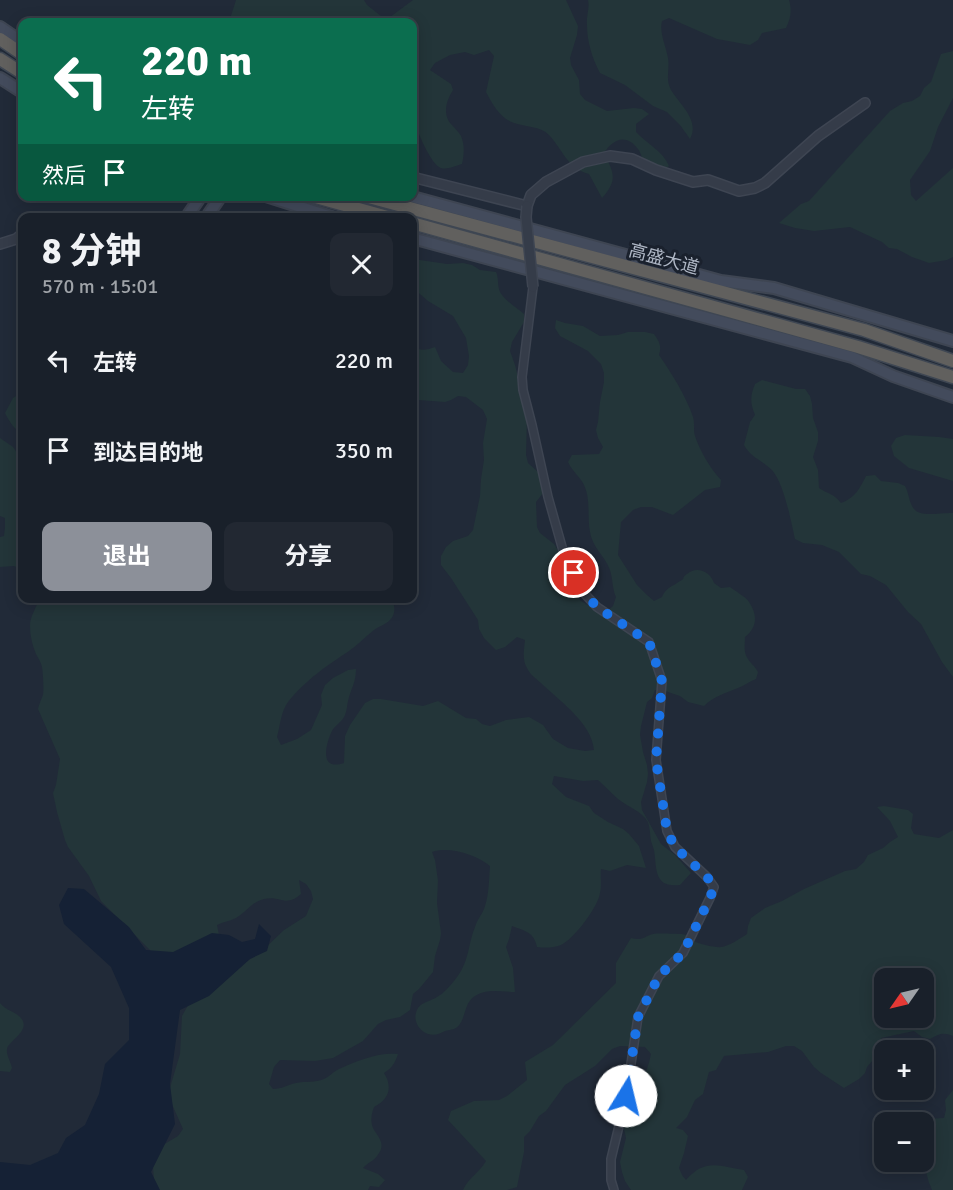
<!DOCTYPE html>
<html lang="zh">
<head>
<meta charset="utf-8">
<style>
	body { margin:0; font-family:Signika,"Noto Sans SC",sans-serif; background:#222832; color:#f1f3f6; height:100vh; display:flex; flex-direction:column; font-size:22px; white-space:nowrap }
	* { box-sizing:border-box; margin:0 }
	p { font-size:20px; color:#9fa3a8 }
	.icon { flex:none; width:33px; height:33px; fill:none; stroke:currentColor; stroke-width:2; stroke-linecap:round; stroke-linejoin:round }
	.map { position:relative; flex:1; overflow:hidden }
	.side { position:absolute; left:18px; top:213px; width:399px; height:390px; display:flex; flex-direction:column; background:#19202a; border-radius:12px; box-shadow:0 3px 15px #0003,0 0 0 2px #373e47 }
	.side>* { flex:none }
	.guide { position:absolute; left:18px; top:18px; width:399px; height:183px; border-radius:12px; box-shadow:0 3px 15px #0003,0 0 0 2px #373e47; background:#0b6e4f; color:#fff; overflow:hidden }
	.needle { width:39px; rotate:236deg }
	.tools { position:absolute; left:874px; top:968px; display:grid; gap:12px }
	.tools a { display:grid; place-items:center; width:60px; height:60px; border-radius:12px; background:#19202a; box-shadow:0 3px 15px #0003,0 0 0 2px #373e47; font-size:30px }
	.pin { position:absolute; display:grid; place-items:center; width:51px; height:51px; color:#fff; margin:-26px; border:3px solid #fff; border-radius:50%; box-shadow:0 2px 6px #0007 }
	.me { position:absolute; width:66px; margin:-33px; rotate:9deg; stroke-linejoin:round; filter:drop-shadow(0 0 4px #0008) }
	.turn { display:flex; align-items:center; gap:21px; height:126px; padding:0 24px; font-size:27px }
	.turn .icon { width:78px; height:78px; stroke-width:2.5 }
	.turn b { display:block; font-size:42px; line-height:51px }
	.then { display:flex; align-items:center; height:57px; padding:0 24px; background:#0003; gap:12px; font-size:22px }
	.round { display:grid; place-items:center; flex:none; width:63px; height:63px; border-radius:12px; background:#222832 }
	.headline { display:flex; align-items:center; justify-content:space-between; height:102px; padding:0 24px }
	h1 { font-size:36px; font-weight:700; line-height:45px }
	.button { display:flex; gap:12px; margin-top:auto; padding:12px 24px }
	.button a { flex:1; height:69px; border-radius:12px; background:#8c9099; color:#fff; font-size:24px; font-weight:700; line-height:69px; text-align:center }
	.button a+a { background:#222832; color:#f1f3f6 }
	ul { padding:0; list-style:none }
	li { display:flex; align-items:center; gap:18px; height:90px; padding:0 24px }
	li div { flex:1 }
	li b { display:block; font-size:22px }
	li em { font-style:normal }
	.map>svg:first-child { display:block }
	.green { fill:#233539; fill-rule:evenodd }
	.water { fill:#152135 }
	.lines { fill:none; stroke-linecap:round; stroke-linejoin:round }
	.minor-casing { stroke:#3e4552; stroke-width:10 }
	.tertiary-casing { stroke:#3e4552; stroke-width:12 }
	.secondary-casing { stroke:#3e4552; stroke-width:14 }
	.trunk-casing { stroke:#3f4753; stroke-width:15 }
	.minor { stroke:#353c49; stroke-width:7 }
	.tertiary { stroke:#353c49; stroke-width:9 }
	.secondary { stroke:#434b5c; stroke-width:10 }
	.trunk { stroke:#61605e; stroke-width:12 }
	.tertiary-bridge-casing { stroke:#3e4552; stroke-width:12; stroke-linecap:butt }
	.tertiary-bridge { stroke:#353c49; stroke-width:9 }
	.route { stroke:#1a73e8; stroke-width:10; stroke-dasharray:0 18 }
	.labels { text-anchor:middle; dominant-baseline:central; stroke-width:6; stroke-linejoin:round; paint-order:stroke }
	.street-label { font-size:18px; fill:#afb7c5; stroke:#1a212d }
</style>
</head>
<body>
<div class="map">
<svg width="953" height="1190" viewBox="0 0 953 1190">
	<rect width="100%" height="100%" fill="#212a38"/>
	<!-- green -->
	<g class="green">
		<path d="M236,0H364L367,5L386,20L413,0H566L578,26L577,35L570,58L571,65L579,80L580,94L585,100L607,111L634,108L642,109L649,114L636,124V132C647,144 663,151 669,166L662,171C657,168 649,166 645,162C642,159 641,153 638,149C626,133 613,139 604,153C614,173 618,180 602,198L589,174C567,168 563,150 549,135C541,126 525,127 514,123C501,119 492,104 486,92L494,56L489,50L474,55L465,52L450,55L435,63L430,70L451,84L453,90C446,101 442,115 452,125C455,129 459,132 461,136C465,145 464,155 462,164C455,166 445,171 439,167C430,162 414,126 414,116C414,102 420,98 415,83L413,82L412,22H229Z"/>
		<path d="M588,0H789C792,10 791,18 786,28L762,33L758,40L750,45L717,39L669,18L662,21C659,33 666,46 668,58C670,69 665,79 671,90C680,105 700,120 690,139L680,125L667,112L653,106L625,85L600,73C592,58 587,41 587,25C586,16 590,8 588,0Z"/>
		<polygon points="953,51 953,98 938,127 930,151 910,180 911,195 916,201 953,168 953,257 947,260 929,263 912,257 897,249 889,248 882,242 850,227 814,231 795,228 779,223 801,204 809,201 890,111 903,103 912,101 920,96 924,88 931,82 941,54"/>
		<path d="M413,259L447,264L463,263L472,265L480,270L496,272C499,278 497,285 500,292C505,301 516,307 524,314V322L512,342L510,351L515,365L523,397L527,417L526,455L528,463L547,480V488L536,502L537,527L540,533L554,544L567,565L573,581L575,595L581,601L589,606L606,612L613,606L616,597C612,588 613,579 610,570C605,556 592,547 590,532C587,517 591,500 584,485C580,477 572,471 568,462L572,455L599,454L603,447L598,438L596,430L598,422L600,402L604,382V373L601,364L588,351L560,336L555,328L556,320L565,323L583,326L600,336L618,335L628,332H645L654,334C659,341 662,346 659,355C672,374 686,396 693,417C695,424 693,430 695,436C700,451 710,468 721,480L720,487L705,490L673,515L652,507H641L633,510L621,522L618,555L637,585L647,595L654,601L662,597C666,587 672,587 680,581C687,577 680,579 687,574C697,565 711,572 714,583L721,588L730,587C736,592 745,596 749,602C758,615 757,628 745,637C745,644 743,652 748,659C751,664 755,666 758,672L756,679C750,681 744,686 738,688C726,693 714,696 704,706L688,702L680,696L671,693L663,690H655L652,698L647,702L641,726L640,735L643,752L647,765L648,774L647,782L641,802L642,810L661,844L675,855L691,873L680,885C653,888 657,868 654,850C653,847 652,844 651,841C650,835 650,828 648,822C642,811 628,807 618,799C611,793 605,786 598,780L583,781L554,776L552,784L566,797L589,806L594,813L608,822L623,829L629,834L639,846L646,868L627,865L610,871L601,869C600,877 602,885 600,893C598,907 574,939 561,945C553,948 545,948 537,947C534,932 525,931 512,926L509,939L506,947L513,968L515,992C502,992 487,988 475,996C462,1004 467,1023 454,1029C451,1030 448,1030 445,1031C439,1034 435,1036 428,1034C417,1030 412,1018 418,1008C422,1002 431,1001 437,997C444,993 449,987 454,981C470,962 467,947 475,927C477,919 483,914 485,906C489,895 489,878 490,866C476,855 450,846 432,852L435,860L438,881L437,903L441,933L440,940L435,956L433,972L419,989L413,994L410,1010L400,1017L386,1020L378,1024L363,1041L333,1058L315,1061L280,1060L274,1067L269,1084L273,1089C282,1089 287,1085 296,1083C305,1081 315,1083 324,1079C329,1077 334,1071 339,1069C357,1061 378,1052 398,1054C395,1063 392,1068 384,1073C393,1087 389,1100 374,1107C371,1115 370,1123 374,1130C380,1139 386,1145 377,1156C374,1161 367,1163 363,1168L378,1174L385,1180L379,1187L370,1186L368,1190H158L154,1180L153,1167L163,1145L178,1136L183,1129L171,1102L169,1091L180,1054L182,1016L191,1000L197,993L260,953L284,930L306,916L313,899L311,891L306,884L299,880L301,894C285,908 281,895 264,899C250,903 247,912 236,918C230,921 223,922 217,925L220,940L216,957L152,952L101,901L89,876L68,847L65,840L57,812L53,793L56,785L60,759L38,709C39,704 41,700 43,695C44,691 43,672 42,667C41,662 38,658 36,654C32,645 30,635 30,626C30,616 36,609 39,599H392C395,606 396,614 390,620C385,625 379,626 374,630C366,636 358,645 349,651C325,667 307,679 288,702C281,711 280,726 277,737L281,745L297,739L311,730L322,705L321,695L325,685L333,678L348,670L356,669C356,683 351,688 348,701C347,705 347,710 345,715C342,723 334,725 331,733C325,747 320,771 344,763L345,736L350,725L365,703L373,699H381L423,706L438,701L466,718L476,719L482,724L490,726L506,720L529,717L543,725L553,739L568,748L585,751L594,750C592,724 561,702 543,685C538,680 530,675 527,668C522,660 524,649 525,640L517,637L505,647L496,650L484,638L479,629L478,620L451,578L441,565V556L446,547L453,541L468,536L473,530L480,496L481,479L484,460L483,443L487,419L483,410L466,397L458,396L451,400L445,402L418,400L413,395V347C421,351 427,350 435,347L441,361L453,372L463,373L468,365L469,356L466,338L453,316L428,301L413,288Z"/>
		<path d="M762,380L796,389H805L810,396L812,404L813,418L818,432V441L813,457L818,470L819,488C830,495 833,493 841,503C855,498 860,488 866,476L875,475L881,481L898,483L905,486C909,493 909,503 914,509C921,518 942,512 953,513V677L942,662L921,624L908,612L886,585L870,576L861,574L839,552L822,545L803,543L795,539C791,521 784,484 772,470C763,461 750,457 744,445L750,422L755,415C750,403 750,396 755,384Z"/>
		<path d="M22,392V434C14,429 9,421 5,413L13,398Z"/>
		<polygon points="905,435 939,437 953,439 953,481 909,468 894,456 891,446 896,438"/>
		<polygon points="0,438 13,447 22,460 22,569 14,566 0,567 0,537 4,536 5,527 5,518 0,516"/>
		<path d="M884,806L908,810L913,814L911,828L914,834L939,838L953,830V1036C943,1032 939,1034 930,1039L922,1037L914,1031L881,1038L879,1053L867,1067L865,1073L859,1079L844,1088L821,1073L814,1067L802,1051L794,1046H786L768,1052L724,1056L716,1070L709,1072L703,1094L695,1100L687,1117L676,1128L683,1130L688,1136L684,1153L679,1168L682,1175L686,1180C705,1158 719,1166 744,1170L748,1177L742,1190H631L625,1181L622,1172L620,1162L626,1138L624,1129L628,1112L626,1104C639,1088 647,1074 651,1054L645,1047L620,1046L612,1049L595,1066L565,1085L546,1111L539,1116L530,1131L524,1137V1152L517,1187L507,1190H463C469,1177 479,1173 486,1161L448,1120L451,1111L474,1101L499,1100L507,1096L527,1080L525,1062L553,1045L616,983V963L631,938C643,941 643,937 653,934C657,933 677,934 682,934C688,935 690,937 694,941C698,944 716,948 722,947C729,946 741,938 747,934L748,926L751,918L765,908L782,901L804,889L845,871L856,869L864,862L868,855L883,848L890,842L898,837L890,821L877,807ZM885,978H924V1017H885Z"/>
		<path d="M0,1003C5,1010 14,1011 20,1017C33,1030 8,1041 7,1049C6,1055 11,1062 12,1068L10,1072L0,1071Z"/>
		<path d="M953,1090V1190H932C922,1168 924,1146 924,1122H908C910,1116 917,1114 923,1112L927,1119L944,1118L946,1110L945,1100Z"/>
	</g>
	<!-- water -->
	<polygon class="water" points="68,888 84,889 129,927 146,950 173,952 212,933 229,935 242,942 255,939 259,924 271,936 267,951 250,959 209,996 180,1010 170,1084 175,1124 151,1172 160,1190 0,1190 0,1162 30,1165 58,1153 66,1138 85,1125 99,1094 105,1064 129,1040 129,1008 111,967 64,924 59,905"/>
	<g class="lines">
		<!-- minor casing -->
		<g class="minor-casing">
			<polyline id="minor" points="533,287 522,377 523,390 532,425 548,497 564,554 584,593 597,607 649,642 662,681 656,760 667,831 675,847 707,877 714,887 710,898 683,953 659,976 638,1017 626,1097 611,1159 611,1180 614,1190"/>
		</g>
		<!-- tertiary casing -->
		<g class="tertiary-casing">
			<g id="tertiary">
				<polyline points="412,177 527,206 531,195 546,182 583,162 610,156 632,159 656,170 693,182 708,180 739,191 755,188 765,183 818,136 865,103"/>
				<polyline points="0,244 16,239 22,234"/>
			</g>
		</g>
		<!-- secondary casing -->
		<g class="secondary-casing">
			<g id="secondary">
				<polyline points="0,27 22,42"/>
				<polyline points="0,78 22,92"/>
				<polyline points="266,196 335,218"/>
				<polyline points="409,196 721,281 774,288 953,341"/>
				<polyline points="186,218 201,196"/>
				<polyline points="206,218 221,196"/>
				<polyline points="412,238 852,357 893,376 953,397"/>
			</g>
		</g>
		<!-- trunk casing -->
		<g class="trunk-casing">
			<g id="trunk">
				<polyline points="0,39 22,54"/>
				<polyline points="0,59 22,73"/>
				<polyline points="312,196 391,218"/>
				<polyline points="365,196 864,330 953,361"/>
				<polyline points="412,223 858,347 953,377"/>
			</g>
		</g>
		<!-- minor -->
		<use href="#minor" class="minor"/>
		<!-- tertiary -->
		<use href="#tertiary" class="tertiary"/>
		<!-- secondary -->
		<use href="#secondary" class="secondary"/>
		<!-- trunk -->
		<use href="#trunk" class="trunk"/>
		<!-- tertiary-bridge casing -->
		<g class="tertiary-bridge-casing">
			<polyline id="tertiary-bridge" points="527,206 526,217 533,287"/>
		</g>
		<!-- tertiary-bridge -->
		<use href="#tertiary-bridge" class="tertiary-bridge"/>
	</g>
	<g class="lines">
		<!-- route -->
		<polyline class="route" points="574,573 584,593 597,607 649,642 662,681 656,760 667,831 675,847 707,877 714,887 710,898 683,953 659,976 638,1017 626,1096"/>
	</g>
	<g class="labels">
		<!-- street labels -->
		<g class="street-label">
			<text transform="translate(664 259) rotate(15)">高盛大道</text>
		</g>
	</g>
</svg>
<div class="tools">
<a><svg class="needle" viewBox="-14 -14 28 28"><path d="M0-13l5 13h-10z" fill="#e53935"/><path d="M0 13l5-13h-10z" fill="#9fa3a8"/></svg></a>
<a>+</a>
<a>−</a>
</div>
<div class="pin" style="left:574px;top:573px;background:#d93025"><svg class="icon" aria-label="arrive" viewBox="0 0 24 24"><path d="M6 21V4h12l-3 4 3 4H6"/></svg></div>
<svg class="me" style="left:626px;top:1096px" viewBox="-20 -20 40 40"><circle r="19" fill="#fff"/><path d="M0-13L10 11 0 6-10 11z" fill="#1a73e8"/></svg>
<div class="guide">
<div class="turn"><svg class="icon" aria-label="left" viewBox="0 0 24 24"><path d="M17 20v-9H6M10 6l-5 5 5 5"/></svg><div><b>220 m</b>左转</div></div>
<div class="then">然后<svg class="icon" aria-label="arrive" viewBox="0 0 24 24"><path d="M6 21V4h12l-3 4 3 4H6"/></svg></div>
</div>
<section class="side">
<div class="headline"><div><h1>8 分钟</h1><p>570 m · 15:01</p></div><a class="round"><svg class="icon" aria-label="close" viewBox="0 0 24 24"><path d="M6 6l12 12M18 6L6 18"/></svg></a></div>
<ul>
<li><svg class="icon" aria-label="left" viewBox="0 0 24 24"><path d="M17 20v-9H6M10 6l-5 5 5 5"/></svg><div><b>左转</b></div><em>220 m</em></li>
<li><svg class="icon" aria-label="arrive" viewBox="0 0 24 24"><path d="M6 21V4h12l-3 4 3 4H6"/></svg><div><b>到达目的地</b></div><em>350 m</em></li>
</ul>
<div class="button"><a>退出</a><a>分享</a></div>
</section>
</div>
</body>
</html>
